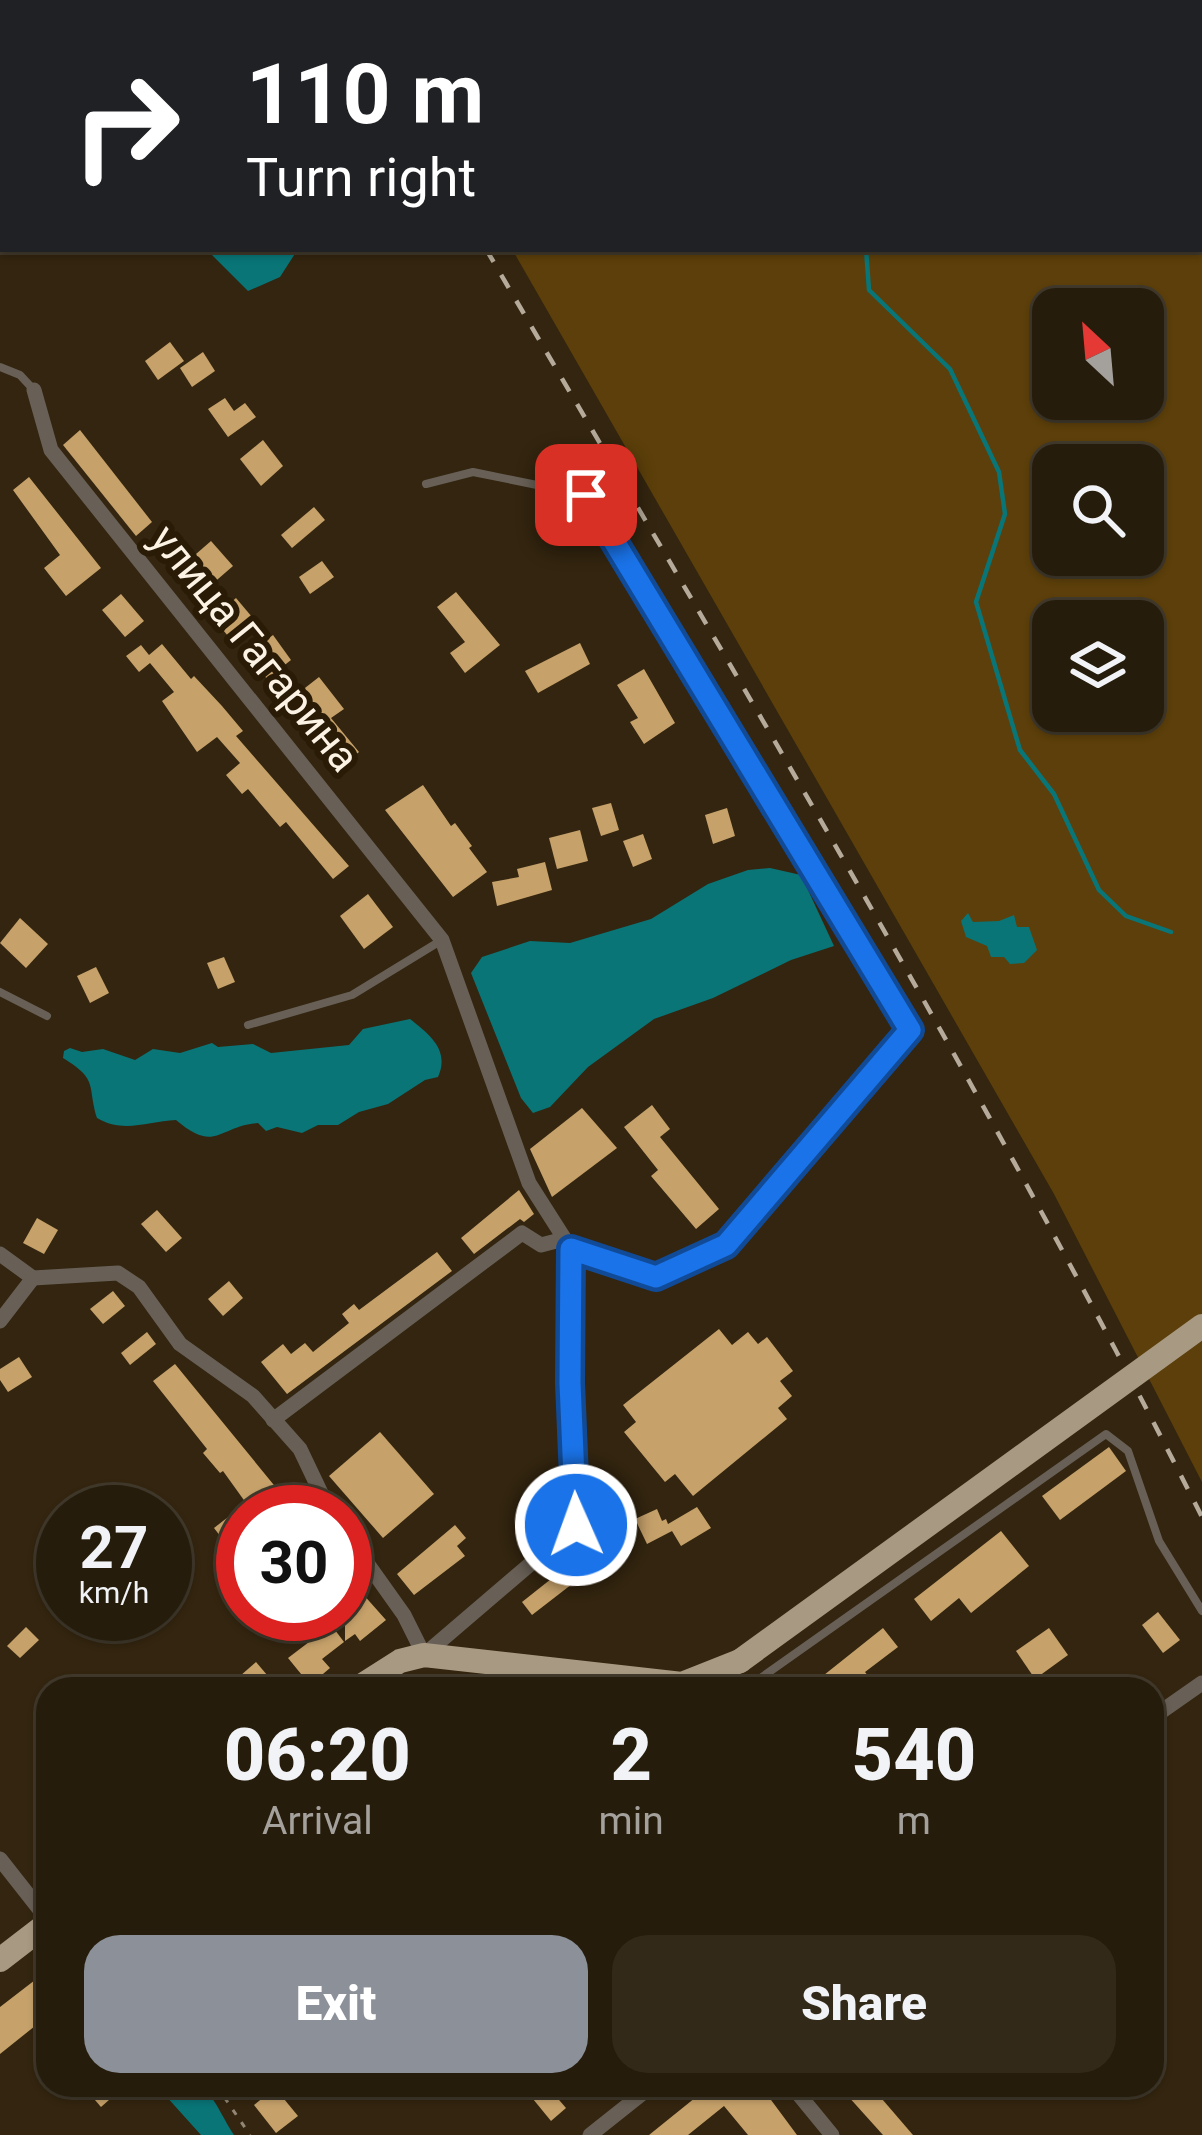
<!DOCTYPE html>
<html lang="en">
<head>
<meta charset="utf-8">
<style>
	body { margin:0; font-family:Roboto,sans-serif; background:#322919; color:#f1f3f6; height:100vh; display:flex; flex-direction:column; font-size:45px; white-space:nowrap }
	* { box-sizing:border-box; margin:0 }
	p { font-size:39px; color:#a4a19d }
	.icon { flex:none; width:66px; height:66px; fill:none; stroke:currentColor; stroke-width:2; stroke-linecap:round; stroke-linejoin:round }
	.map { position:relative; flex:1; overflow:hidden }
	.sheet { position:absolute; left:36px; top:1677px; width:1128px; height:420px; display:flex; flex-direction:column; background:#261c0b; border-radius:36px; box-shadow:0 3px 9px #0004,0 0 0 3px #423a2c }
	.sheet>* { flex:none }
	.banner { position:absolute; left:0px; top:0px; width:1203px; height:252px; box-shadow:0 3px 9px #0004,0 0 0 3px #423a2c; background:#202124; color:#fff; overflow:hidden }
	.needle { width:78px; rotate:334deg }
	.controls { position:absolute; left:1032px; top:288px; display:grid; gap:24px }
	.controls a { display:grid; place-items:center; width:132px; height:132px; border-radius:24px; background:#261c0b; box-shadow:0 3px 9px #0004,0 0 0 3px #423a2c; font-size:60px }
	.speed { position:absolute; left:36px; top:1485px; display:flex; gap:24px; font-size:60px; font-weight:700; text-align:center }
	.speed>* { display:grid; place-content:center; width:156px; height:156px; border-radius:50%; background:#261c0b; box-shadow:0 3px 9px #0004,0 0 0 3px #423a2c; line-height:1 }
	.speed small { font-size:30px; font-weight:400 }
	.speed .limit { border:18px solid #d22; background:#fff; color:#111 }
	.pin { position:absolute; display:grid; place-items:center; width:102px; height:102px; color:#fff; margin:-51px; border-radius:24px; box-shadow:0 6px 18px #0006 }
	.me { position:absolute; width:132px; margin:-66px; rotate:358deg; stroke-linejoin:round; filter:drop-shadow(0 0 9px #0008) }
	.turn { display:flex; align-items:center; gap:42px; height:252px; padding:0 48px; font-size:54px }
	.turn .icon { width:156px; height:156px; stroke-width:2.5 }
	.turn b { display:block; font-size:84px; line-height:102px }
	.eta { display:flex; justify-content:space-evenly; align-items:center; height:204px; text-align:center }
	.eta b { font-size:72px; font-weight:800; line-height:84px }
	.primary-button { display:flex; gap:24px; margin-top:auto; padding:24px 48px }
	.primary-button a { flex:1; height:138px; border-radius:36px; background:#8c9099; color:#fff; font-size:48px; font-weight:800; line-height:138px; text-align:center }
	.primary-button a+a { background:#322919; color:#f1f3f6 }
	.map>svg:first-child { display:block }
	.green { fill:#5c3f0a; fill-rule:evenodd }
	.water { fill:#097577 }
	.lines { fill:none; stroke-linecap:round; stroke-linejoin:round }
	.stream { stroke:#097577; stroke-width:4.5 }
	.building { fill:#c6a16a }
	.path { stroke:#928775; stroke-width:3; stroke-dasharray:6 9; stroke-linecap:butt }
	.service { stroke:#686056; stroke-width:8 }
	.minor { stroke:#686056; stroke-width:15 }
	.primary { stroke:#a89983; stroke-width:24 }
	.rail { stroke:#b6ab9a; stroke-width:4.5; stroke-dasharray:15 15; stroke-linecap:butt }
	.primary-bridge { stroke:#a89983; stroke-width:24 }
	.route-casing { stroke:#114b97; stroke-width:30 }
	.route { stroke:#1a73e8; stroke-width:21 }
	.labels { text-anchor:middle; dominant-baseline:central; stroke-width:12; stroke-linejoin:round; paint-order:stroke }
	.street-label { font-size:42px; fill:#fcf3e5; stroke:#291b05 }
</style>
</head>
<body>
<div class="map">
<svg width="1202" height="2135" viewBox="0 0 1202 2135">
	<rect width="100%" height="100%" fill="#33250f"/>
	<!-- green -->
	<path class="green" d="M369,0H1202V1482L1054,1194L512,249H1200V3ZM1053,309H1143V399H1053ZM1053,465H1143V555H1053ZM1053,621H1143V711H1053Z"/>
	<!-- water -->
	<g class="water">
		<polygon points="206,249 298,249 280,277 248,291"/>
		<polygon points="770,868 801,875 834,946 791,960 713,998 654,1019 588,1067 550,1107 533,1113 521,1098 471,973 482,957 530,941 570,943 651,919 708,884 748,870"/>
		<polygon points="968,913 973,922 999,921 1014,915 1017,927 1029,927 1037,950 1024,963 1010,964 1004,957 991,957 987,946 966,937 961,921"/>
		<path d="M410,1019C430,1035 450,1050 438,1077L425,1080L388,1104L359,1112L338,1125H318L302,1133L277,1127L266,1131L258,1123C218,1126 216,1154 176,1120C148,1121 124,1134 97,1118C87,1085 99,1080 63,1058L64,1051L70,1048L82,1052L103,1049L135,1060L153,1049L180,1053L212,1043L218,1047L253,1044L271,1053L349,1045L363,1029Z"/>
		<path d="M156,2085C216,2085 205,2088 234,2135H201Z"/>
	</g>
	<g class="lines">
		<!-- stream -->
		<g class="stream">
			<polyline points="1071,3 1074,0"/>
			<polyline points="866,249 869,290 950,369 999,472 1005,514 976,602 1020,750 1054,794 1099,890 1126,916 1171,932"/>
		</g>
	</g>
	<!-- building -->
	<g class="building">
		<polygon points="170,342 184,361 158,380 145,361"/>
		<polygon points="203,352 215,371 192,387 180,368"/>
		<polygon points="225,398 234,411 245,403 256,417 228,437 208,409"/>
		<polygon points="80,430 152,522 136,536 63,445"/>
		<polygon points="263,440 283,466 261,486 240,459"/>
		<polygon points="29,477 101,568 66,596 44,568 60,555 13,490"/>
		<polygon points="314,507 325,520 292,548 281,535"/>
		<polygon points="211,541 233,566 195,599 173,574"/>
		<polygon points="322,561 334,577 310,594 299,577"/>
		<polygon points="456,592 500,645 465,673 450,653 465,642 437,607"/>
		<polygon points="121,594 144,621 125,637 102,610"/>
		<polygon points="236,598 252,617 228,636 213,618"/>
		<polygon points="273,635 291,660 267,679 248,654"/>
		<polygon points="580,643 590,664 538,693 525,671"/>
		<polygon points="162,644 191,679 194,676 222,706 243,731 236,736 349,866 333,879 286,822 280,827 248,789 242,794 226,775 240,763 217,737 197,752 162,701 174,692 150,663 139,672 126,656 141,645 149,655"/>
		<polygon points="644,669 675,723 644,744 630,722 638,718 617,685"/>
		<polygon points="319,677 344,709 331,718 359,752 337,770 287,702"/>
		<polygon points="423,785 451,826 455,823 472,846 469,848 487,872 453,897 385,810"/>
		<polygon points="611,803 619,830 601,836 592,808"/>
		<polygon points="727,808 735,836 713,844 705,815"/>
		<polygon points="580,830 588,861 557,869 549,838"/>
		<polygon points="643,834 652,859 633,867 623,841"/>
		<polygon points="545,862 552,890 497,906 492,882 519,877 517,869"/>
		<polygon points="368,894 393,927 364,949 340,916"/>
		<polygon points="20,918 48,944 26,968 0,943"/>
		<polygon points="224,957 235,982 218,989 207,963"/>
		<polygon points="96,967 109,993 90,1003 77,976"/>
		<polygon points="652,1105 670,1129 660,1137 719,1209 696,1229 651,1176 658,1170 624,1127"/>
		<polygon points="582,1108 617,1148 552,1197 530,1149"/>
		<polygon points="519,1190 534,1214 524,1222 520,1219 474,1254 461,1238"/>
		<polygon points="157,1210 182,1238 166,1252 141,1224"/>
		<polygon points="37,1218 58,1230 44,1254 23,1243"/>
		<polygon points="437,1252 452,1271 287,1394 261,1362 283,1344 291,1354 305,1343 313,1352 349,1323 342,1314 354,1304 359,1310"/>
		<polygon points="229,1281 243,1298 223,1316 208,1299"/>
		<polygon points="113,1291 125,1306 103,1324 90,1309"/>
		<polygon points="719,1329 732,1345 748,1332 758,1344 767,1337 793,1371 780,1381 792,1396 778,1408 787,1419 693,1496 675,1474 665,1482 624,1432 636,1422 623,1405"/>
		<polygon points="147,1332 156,1344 130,1365 121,1353"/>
		<polygon points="19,1357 32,1377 8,1392 0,1380 0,1369"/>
		<polygon points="175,1364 296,1512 243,1512 243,1566 214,1528 246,1503 223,1471 220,1473 203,1453 207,1449 153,1381"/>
		<polygon points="380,1432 434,1494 383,1538 329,1476"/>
		<polygon points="1109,1447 1126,1471 1060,1520 1042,1496"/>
		<polygon points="697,1507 711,1528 681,1546 669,1526 672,1531 647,1544 635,1519 657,1509 662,1521 666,1519 668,1524"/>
		<polygon points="455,1525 466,1538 457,1546 465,1556 414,1595 397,1574"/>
		<polygon points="1001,1531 1029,1566 971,1613 959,1598 931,1621 914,1599"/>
		<polygon points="575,1560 585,1574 532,1615 522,1602"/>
		<polygon points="345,1574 386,1620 360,1641 355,1634 345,1641"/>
		<polygon points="1158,1612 1180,1640 1163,1653 1142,1625"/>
		<polygon points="288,1614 323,1614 344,1642 322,1659 330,1668 310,1685 288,1658 309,1642"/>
		<polygon points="26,1627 39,1640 20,1658 7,1646"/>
		<polygon points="883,1628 898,1647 865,1672 868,1676 851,1689 835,1689 824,1675"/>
		<polygon points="1049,1628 1068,1655 1035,1679 1016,1651"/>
		<polygon points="256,1662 279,1689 251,1689 240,1676"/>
		<polygon points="48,1970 48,2043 35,2026 0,2054 0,2007"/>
		<polygon points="82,2085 126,2085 101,2107"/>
		<polygon points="711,2085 760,2085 797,2135 748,2135 724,2106 688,2135 649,2135"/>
		<polygon points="838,2085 870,2085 913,2135 883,2135"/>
		<polygon points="547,2086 566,2108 551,2121 533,2099"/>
		<polygon points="275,2088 298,2116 276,2133 254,2105"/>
	</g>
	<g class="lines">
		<!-- path -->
		<polyline class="path" points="216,2085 250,2135"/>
		<!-- service -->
		<g class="service">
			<polyline points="0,367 20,375 33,389"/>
			<polyline points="426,484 473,472 586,495 910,1030 726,1245 656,1277 573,1250"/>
			<polyline points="0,992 47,1016"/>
			<polyline points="248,1025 352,995 442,940"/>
			<polyline points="577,1524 619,1495"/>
			<polyline points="745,1689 1106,1434 1128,1451 1159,1541 1202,1611"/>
		</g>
		<!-- minor -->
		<g class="minor">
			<polyline points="34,390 51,450 442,940 529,1183 571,1249 570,1383 576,1525 424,1655 404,1615 345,1532"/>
			<polyline points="0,1254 33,1278"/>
			<polyline points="33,1278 118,1273 139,1287 180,1344 253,1396 300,1449 330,1512"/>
			<polyline points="0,1321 33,1278"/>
			<polyline points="273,1420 522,1233 541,1245 564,1239"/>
			<polyline points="1152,1718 1202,1683"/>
			<polyline points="0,1859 48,1920"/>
			<polyline points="791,2085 832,2135"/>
			<polyline points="590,2135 653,2085"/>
		</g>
		<!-- primary -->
		<g class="primary">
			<polyline points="356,1689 400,1661 424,1655 682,1684 740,1661"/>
			<polyline points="0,1960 48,1923"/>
		</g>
		<!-- rail -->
		<g class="rail">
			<polyline points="341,0 343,3"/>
			<path d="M486,249C731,668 983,1084 1202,1517"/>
		</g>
		<!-- primary-bridge -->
		<polyline class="primary-bridge" points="740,1661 1202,1326"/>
	</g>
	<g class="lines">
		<!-- route casing -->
		<g class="route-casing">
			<polyline id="route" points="576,1525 570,1383 571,1249 656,1277 726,1245 910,1030 586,495"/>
		</g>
		<!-- route -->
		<use href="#route" class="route"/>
	</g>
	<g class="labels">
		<!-- street labels -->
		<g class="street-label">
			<text transform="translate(255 648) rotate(51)">улица Гагарина</text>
		</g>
	</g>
</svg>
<div class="controls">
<a><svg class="needle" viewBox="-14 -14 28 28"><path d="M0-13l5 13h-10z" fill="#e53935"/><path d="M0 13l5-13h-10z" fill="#a4a19d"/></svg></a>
<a><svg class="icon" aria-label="search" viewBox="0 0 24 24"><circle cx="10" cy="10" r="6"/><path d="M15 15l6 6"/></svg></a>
<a><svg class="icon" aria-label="layers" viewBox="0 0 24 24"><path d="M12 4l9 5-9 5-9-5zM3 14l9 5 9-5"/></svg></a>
</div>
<div class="speed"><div>27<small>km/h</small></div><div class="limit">30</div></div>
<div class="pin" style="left:586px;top:495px;background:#d93025"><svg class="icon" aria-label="arrive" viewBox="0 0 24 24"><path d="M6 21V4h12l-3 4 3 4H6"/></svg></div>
<svg class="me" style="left:576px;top:1525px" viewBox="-20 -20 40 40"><circle r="17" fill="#1a73e8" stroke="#fff" stroke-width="3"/><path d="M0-11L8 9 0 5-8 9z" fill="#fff"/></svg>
<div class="banner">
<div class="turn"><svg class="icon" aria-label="right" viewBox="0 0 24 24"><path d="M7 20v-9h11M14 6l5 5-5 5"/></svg><div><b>110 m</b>Turn right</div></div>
</div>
<section class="sheet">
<div class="eta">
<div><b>06:20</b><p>Arrival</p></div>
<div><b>2</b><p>min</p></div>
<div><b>540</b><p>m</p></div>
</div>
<div class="primary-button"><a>Exit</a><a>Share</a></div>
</section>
</div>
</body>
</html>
